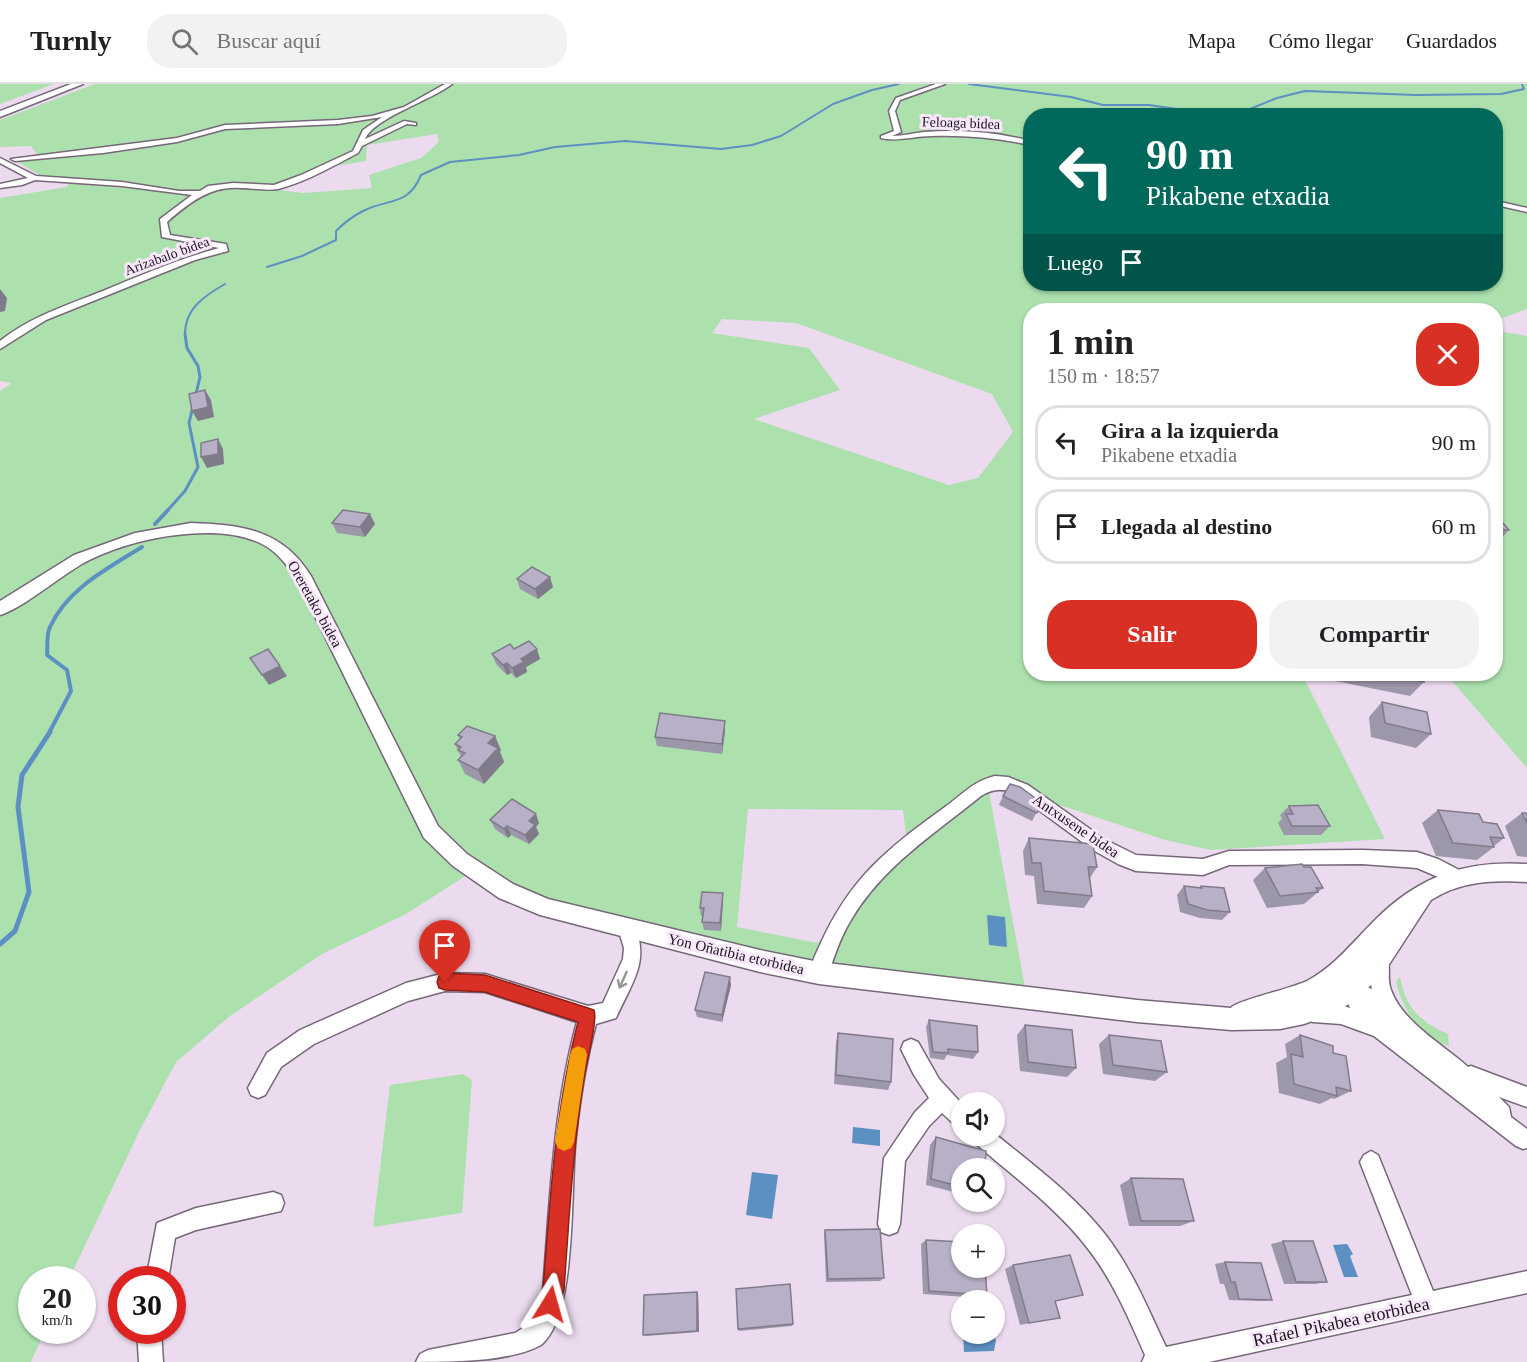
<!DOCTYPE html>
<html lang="es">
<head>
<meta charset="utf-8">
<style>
	body { margin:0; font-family:Georgia,serif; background:#f2f2f2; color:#202124; height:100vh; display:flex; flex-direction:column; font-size:22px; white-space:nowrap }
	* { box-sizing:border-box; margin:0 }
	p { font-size:20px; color:#757577 }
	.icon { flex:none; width:33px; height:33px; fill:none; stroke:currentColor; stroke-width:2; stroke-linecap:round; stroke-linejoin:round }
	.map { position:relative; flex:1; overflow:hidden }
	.side { position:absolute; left:1023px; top:219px; width:480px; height:378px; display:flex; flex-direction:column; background:#fff; border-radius:24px; box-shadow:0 2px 4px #0004 }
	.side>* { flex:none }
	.banner { position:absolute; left:1023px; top:24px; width:480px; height:183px; border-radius:24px; box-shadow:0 2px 4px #0004; background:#00695c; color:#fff; overflow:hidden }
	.buttons { position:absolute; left:951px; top:1008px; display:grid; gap:12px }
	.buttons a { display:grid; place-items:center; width:54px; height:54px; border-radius:50%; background:#fff; box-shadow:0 2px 4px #0004; font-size:30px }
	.speed { position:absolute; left:18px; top:1182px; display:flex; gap:12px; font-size:30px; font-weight:700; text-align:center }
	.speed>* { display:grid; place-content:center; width:78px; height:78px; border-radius:50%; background:#fff; box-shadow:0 2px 4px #0004; line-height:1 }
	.speed small { font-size:15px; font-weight:400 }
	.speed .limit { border:9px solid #d22; background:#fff; color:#111 }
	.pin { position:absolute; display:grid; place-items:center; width:51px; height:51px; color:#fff; margin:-62px -26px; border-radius:50% 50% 50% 0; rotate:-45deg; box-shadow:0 0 6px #0007 }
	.pin .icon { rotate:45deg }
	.me { position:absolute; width:66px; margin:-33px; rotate:8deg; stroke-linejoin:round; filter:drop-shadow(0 0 4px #0008) }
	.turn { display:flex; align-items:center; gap:21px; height:126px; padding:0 24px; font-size:27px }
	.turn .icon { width:78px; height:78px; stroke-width:2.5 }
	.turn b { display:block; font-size:42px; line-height:51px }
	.then { display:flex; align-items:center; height:57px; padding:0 24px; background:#0003; gap:12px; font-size:22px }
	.round { display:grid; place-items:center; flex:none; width:63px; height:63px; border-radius:24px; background:#f2f2f2 }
	.overview { display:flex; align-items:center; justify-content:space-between; height:102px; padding:0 24px }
	h1 { font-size:36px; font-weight:700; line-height:45px }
	.cta { display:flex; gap:12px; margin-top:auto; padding:12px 24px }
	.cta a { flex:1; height:69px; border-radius:24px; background:#d93025; color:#fff; font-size:24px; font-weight:700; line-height:69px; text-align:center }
	.cta a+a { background:#f2f2f2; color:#202124 }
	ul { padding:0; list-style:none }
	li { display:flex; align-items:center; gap:18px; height:75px; margin:0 12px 9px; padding:0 12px; border:3px solid #e0e0e0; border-radius:24px }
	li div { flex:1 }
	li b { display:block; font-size:22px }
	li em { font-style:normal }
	header { display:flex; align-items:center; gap:36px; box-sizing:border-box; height:84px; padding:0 30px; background:#fff; border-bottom:2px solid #e0e0e0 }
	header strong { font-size:28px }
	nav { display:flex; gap:33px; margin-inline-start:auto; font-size:21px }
	.search { width:420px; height:54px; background:#f2f2f2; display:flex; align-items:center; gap:15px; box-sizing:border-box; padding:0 21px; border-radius:24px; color:#757577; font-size:22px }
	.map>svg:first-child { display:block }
	.green { fill:#ace1ae; fill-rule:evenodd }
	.water { fill:#5d90c2 }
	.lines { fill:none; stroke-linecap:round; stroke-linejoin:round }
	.stream-far3 { stroke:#5d90c2; stroke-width:2 }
	.stream-far2 { stroke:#5d90c2; stroke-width:3 }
	.stream-far1 { stroke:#5d90c2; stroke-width:4 }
	.stream { stroke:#5d90c2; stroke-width:5 }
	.minor-casing { stroke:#766779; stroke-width:3 }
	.major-casing { stroke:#766779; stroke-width:3 }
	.highway-casing { stroke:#766779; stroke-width:3 }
	.minor { fill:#fff; fill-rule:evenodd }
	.major { fill:#fff; fill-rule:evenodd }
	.highway { fill:#fff; fill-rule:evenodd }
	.wall { fill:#9d97aa }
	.shaded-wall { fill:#807b8b }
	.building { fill:#b7b0c6; stroke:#807b8b; stroke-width:1.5 }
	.oneway { stroke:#989698 }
	.route { fill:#d93025; stroke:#8d1f18; stroke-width:1.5 }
	.slow { fill:#f59e0b }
	.labels { text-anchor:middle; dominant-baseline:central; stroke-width:6; stroke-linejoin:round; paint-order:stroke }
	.far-street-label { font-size:14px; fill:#1a151b; stroke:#f9e8fc }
	.street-label { font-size:15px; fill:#1a151b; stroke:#f9e8fc }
	.near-street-label { font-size:18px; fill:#1a151b; stroke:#f9e8fc }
</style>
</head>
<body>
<header>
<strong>Turnly</strong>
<div class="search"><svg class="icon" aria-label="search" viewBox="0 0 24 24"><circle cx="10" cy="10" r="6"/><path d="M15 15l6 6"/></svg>Buscar aquí</div>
<nav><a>Mapa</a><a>Cómo llegar</a><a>Guardados</a></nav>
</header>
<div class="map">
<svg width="1527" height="1278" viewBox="0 0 1527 1278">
	<rect width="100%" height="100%" fill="#ecdbef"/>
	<!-- green -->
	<g class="green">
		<polygon points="0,0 54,0 0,20"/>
		<path d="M95,0H1527V225L1500,235L1499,242L1504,248L1527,252V684L1446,590H1496V226H1030V590H1302L1385,755L1211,766L1165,756L987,697L1027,914L819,889L547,824L467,791L406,830L322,870L230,932L176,978L140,1046L69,1195L32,1196V1246L45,1247L31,1278H0V307L12,299L0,297V114L67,103L70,96L43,93L14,76L37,70L31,62L0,63V36ZM1030,32H1496V200H1030ZM437,50L439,58L421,74L369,91L372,104L303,109L279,106L322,84L366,77L367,61ZM722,235L796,239L992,310L1013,348L978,394L949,401L754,335L840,306L809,264L712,249ZM748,725L903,726L906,751L818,859L737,843Z"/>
		<path d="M1400,893C1405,923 1420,938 1448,950L1449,962C1443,960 1436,958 1430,955C1416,947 1398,913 1396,897Z"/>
		<polygon points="463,990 472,996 462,1129 373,1143 390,1001"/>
	</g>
	<!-- water -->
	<g class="water">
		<polygon points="987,831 1005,833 1007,863 989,861"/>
		<polygon points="853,1043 880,1046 880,1062 852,1059"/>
		<polygon points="752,1088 778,1091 772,1135 746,1131"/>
		<polygon points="1347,1160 1353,1170 1350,1172 1358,1193 1344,1193 1333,1161"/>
		<polygon points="963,1250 992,1250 996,1256 994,1267 964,1268"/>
	</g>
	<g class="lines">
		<!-- stream-far3 -->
		<g class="stream-far3">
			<polyline points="969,0 1071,13 1103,21 1149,21 1211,30 1245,27 1277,14 1305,7 1416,11 1501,10 1524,5 1522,0"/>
			<path d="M267,183L302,172L336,156V147C344,139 353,132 363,127C388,114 408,123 421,91L450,78L519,71L555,63L625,57L721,65L752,61L781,52L833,20L872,6L899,0"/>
			<path d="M185,252C184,225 204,212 225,200"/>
		</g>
		<!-- stream-far2 -->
		<polyline class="stream-far2" points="166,428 185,407 198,383 189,339 200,293 198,282 187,264 185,250"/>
		<!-- stream-far1 -->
		<g class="stream-far1">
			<polyline points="155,440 168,426"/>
			<path d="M49,649L71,607L67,586L47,571C48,563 46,550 50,543C67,505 108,484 142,463"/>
		</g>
		<!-- stream -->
		<polyline class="stream" points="0,860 15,847 29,808 18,723 22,691 50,648"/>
		<!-- minor casing -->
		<g class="minor-casing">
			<g id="minor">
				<path d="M445,0H452C432,16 374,34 365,55L404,37L416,39V41L407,40L362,62L358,69C333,82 306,98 278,105C266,107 252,104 240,104C210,102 189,119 167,138L170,151L226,160L228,167L195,176L46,236L0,265V257C30,233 67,221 103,207C141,191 179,175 219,164L162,153L160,135L192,111L122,102L35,96L22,101L0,104V100L28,94L0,79V74L36,92L122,98L179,107H200L208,102L233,99L274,101L301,91L353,67L363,46L382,33L338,40L225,45L177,58L103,69L15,77L11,75L177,54L225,41L338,36L372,32L404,23Z"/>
				<path d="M936,0H945L900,16L895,27L901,48L892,52C903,52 913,49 924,48C959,45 997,48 1030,57V61C998,54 966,51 932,52C914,52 898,58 881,54V52L894,47L889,27L896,14Z"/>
				<polygon points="1496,117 1527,124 1527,128 1496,121"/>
				<path d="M995,692L1008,693L1028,701L1104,755L1136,771L1203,775L1229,767L1362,766L1417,768L1438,775L1463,788L1466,793L1463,798L1457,801L1417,784L1362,780L1229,781L1203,791L1136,787L1118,780L1093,766L1017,710C1004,704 993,704 981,712C934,750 882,783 851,836C839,855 834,875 826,895L819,898L812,895C808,884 815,872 820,861C850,794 887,765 945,723C962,711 973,697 995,692Z"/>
				<path d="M627,836L633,838C651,877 632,898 616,934L596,940C586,977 580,1015 576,1052C570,1100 578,1231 541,1261C510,1278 453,1278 416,1278L420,1270L428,1266L515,1249C534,1239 538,1225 543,1206C550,1116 553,1025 577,938L485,908L445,907L408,917L314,960L281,983L265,1011L258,1014L251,1011L248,1004L267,969L300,946L406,899L445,889L485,890L588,922L603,919L623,875L624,864L618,844L621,838Z"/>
				<path d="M1380,866L1386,869C1392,880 1386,894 1391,906C1403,939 1444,961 1468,983L1471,982L1527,1003V1023L1499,1013L1509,1023L1511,1033L1527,1045V1064L1523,1065L1516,1062L1374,952L1341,940L1313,938L1306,935L1303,928L1306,921C1319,916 1337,919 1350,924L1346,914L1339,912L1337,905L1343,892L1350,889L1357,892L1360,901L1372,905C1369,893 1368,881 1374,869Z"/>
				<polygon points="911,955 918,958 939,995 962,1020 962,1044 955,1041 942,1029 929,1042 905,1077 900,1140 897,1148 889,1151 881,1148 878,1140 884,1074 915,1028 929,1014 914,991 901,965 904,958"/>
				<path d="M994,1049C1032,1080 1074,1111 1104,1149C1131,1183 1148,1225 1166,1263L1412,1211L1360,1078L1364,1071L1371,1067L1378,1071L1433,1207L1527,1187V1209L1209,1278H1142L1145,1271C1129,1235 1113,1197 1089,1166C1058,1125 1014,1093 975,1059L972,1052H994Z"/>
				<polygon points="273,1108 281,1111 284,1119 281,1127 196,1146 175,1154 168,1196 146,1196 157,1139 196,1124"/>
				<polygon points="137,1246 161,1246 163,1278 139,1278"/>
			</g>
		</g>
		<!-- major casing -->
		<g class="major-casing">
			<path id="major" d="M191,439C242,441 282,445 311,492L438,742L467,770L513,800L548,815L760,866L819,878L1137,916L1231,924C1235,917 1293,904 1307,897C1335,882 1353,858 1375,836C1419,792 1465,776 1527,780V798C1493,796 1461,797 1431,816L1388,882L1359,914L1334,929L1304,940L1280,945L1231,946L1137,938L819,900L760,888L540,831L499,814L453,782L424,754L296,494C286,480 276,466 260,459C213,437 126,455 82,480C59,493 23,524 0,531V517L74,471L135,449Z"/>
		</g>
		<!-- highway casing -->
		<g class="highway-casing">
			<polygon id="highway" points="71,0 83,0 0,33 0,27"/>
		</g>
		<!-- minor -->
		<use href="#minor" class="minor"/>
		<!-- major -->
		<use href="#major" class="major"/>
		<!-- highway -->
		<use href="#highway" class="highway"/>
	</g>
	<!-- wall -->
	<g class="wall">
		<polygon points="1496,431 1509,446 1500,456 1496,456"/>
		<polygon points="332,439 375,440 365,453 337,449"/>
		<polygon points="517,495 553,503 538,515 520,505"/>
		<polygon points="514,565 540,575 526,583 527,588 516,594 511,589 507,591 496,580 492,570"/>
		<polygon points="1334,590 1422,590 1424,598 1410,612 1335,597"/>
		<polygon points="1382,618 1431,650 1416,664 1371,653 1369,633"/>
		<polygon points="725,647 722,670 657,662 655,653"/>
		<polygon points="458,651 501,666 500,668 504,678 484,700 465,690 458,676 461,673 455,660 460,655"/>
		<polygon points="1003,712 1042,719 1032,737 999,721"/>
		<polygon points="1289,722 1330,742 1321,751 1284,751 1278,739 1282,735 1280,731"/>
		<polygon points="1438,726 1483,738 1504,754 1494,762 1494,763 1477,776 1436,772 1422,739"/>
		<polygon points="1522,729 1527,729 1527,773 1517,772 1505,742"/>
		<polygon points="490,736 539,739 536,743 539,750 529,760 511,751 508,754 495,745"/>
		<polygon points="1029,754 1097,783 1090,794 1092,812 1084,824 1037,820 1034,792 1025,791 1023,767"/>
		<polygon points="1304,783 1323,804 1304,820 1267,824 1253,796 1265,784"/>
		<polygon points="1184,802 1199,804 1201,802 1230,828 1222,836 1200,834 1180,828 1177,811"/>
		<polygon points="723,809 723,817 721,847 704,846 702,838 703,832 701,832 700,824"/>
		<polygon points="731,901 722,938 697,933 695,926"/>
		<polygon points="929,936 978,968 973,975 947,971 944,976 930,974 926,943"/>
		<polygon points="1025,941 1076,984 1067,993 1020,987 1017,951"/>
		<polygon points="838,949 891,998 888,1006 834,1000 836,958"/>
		<polygon points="1109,951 1167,988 1155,997 1103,990 1099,960"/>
		<polygon points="1300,951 1333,969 1351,1007 1334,1015 1332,1014 1320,1020 1279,1009 1276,979 1287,973 1285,960"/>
		<polygon points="936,1053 962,1084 962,1110 926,1101 930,1061"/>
		<polygon points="1131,1094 1194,1137 1180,1142 1129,1142 1120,1101"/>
		<polygon points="825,1146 884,1194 880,1197 826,1198 824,1151"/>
		<polygon points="926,1156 987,1211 980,1214 923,1210 921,1160"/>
		<polygon points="1283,1157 1327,1198 1315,1200 1284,1200 1271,1160"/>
		<polygon points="1225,1178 1272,1216 1261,1217 1229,1216 1224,1200 1220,1200 1215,1180"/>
		<polygon points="1013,1181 1083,1211 1055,1217 1060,1234 1020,1241 1005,1185"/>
		<polygon points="697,1208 698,1209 699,1248 646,1252 643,1251"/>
		<polygon points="793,1240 792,1242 739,1247 738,1245"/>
	</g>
	<!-- shaded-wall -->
	<g class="shaded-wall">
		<polygon points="0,205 7,214 5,227 0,228"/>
		<polygon points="205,306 211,316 214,333 198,337 192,327"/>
		<polygon points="218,355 223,365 224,380 207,384 201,373"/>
		<polygon points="370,430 375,440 365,453 360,443"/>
		<polygon points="550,493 553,503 538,515 535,505"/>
		<polygon points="537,565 540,575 526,583 527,588 516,594 512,584 521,575"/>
		<polygon points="507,579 511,589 507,591 503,581"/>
		<polygon points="280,582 287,592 269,601 262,591"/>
		<polygon points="725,637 725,647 722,670 722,660"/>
		<polygon points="495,652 501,666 500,668 504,678 484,700 478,686 488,659"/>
		<polygon points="536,730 539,739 536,743 539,750 529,760 525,751 529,737"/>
		<polygon points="507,742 511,751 508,754 504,745"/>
		<polygon points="723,809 723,817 721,847 720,839"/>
		<polygon points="730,893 731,901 722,938 722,931"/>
		<polygon points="697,1208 698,1209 699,1248 697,1247"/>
	</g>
	<!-- building -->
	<g class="building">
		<polygon points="205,306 208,323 192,327 189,310"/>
		<polygon points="218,355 218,370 201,373 201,359"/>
		<polygon points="343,426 370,430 360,443 332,439"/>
		<polygon points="1496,431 1509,446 1496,446"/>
		<polygon points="532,483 550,493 535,505 517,495"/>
		<polygon points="529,557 537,565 521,575 524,578 512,584 507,579 503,581 492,570 510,560 514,565"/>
		<polygon points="268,565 280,582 262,591 250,574"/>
		<polygon points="1384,590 1422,590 1424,598"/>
		<polygon points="1382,618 1427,628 1431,650 1385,639"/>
		<polygon points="660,629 725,637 722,660 655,653"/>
		<polygon points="467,642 495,652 488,659 498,664 478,686 458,676 465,669 458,666 461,663 455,660 462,653 458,651"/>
		<polygon points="1010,700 1020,703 1042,719 1037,729 1003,712"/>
		<polygon points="512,715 536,730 529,737 535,741 525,751 507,742 504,745 490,736"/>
		<polygon points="1318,721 1330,742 1292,742 1286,730 1293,730 1289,722"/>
		<polygon points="1438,726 1479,730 1483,738 1497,740 1504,754 1490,753 1494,763 1453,759"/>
		<polygon points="1522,729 1527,729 1527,739"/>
		<polygon points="1029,754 1093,760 1097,783 1088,783 1092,812 1044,807 1041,779 1032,779"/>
		<polygon points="1302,780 1304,783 1311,783 1323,804 1316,804 1318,808 1280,812 1265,784"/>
		<polygon points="1184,802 1202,804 1201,802 1224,804 1230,828 1207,826 1188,820"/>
		<polygon points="702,808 723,809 720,839 702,838 704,824 700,824"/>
		<polygon points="705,888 730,893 722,931 695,926"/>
		<polygon points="929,936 977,942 978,968 948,965 948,969 933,968"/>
		<polygon points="1025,941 1072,946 1076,984 1028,978"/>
		<polygon points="838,949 893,955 891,998 836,991"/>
		<polygon points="1109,951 1161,957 1167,988 1113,981"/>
		<polygon points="1300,951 1333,962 1333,969 1346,972 1351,1007 1336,1003 1337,1012 1294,1000 1291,970 1303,973"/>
		<polygon points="936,1053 986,1067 985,1084 962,1084 962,1103 931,1095"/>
		<polygon points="1131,1094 1183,1095 1194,1137 1141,1137"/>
		<polygon points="880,1145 884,1194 828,1195 825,1146"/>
		<polygon points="926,1156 962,1158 962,1184 985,1184 987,1211 929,1207"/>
		<polygon points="1283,1157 1313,1157 1327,1198 1296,1198"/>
		<polygon points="1070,1171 1083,1211 1055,1217 1060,1234 1029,1239 1013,1181"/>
		<polygon points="1225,1178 1261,1179 1272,1216 1239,1215 1235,1198 1231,1198"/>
		<polygon points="790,1200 793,1240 738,1245 736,1205"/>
		<polygon points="697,1208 697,1247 643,1251 644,1211"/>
	</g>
	<!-- one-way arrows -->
	<defs><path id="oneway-shaft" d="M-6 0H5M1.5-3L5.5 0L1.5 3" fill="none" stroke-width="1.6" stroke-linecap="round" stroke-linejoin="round" transform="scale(1.5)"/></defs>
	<use class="oneway" href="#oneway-shaft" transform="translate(623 896) rotate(114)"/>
	<!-- route -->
	<path class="route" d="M445,889L485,891L588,924L594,926C598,936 586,980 584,994C573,1064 569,1135 564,1206L558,1228L550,1231L543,1228L540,1220L543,1206C550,1116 555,1026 578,938L485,908L445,906L439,904L437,898L439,892Z"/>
	<!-- slow -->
	<polygon class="slow" points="578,962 585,965 587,971 574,1058 571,1064 564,1067 558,1064 555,1058 570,971 572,965"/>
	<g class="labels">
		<!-- far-street labels -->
		<g class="far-street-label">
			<text transform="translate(961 39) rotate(2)">Feloaga bidea</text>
			<text transform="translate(167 172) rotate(-20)">Arizabalo bidea</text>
		</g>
		<!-- street labels -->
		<g class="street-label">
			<text transform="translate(315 520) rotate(61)">Oreretako bidea</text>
			<text transform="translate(1076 742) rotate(34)">Antxusene bidea</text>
			<text transform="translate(736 870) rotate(13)">Yon Oñatibia etorbidea</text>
		</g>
		<!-- near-street labels -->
		<g class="near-street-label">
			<text transform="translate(1341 1238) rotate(-12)">Rafael Pikabea etorbidea</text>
		</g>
	</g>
</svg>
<div class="buttons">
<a><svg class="icon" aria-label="sound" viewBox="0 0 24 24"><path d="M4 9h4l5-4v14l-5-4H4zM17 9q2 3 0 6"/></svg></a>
<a><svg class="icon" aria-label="search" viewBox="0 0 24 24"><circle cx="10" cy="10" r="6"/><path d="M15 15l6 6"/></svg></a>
<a>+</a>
<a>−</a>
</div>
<div class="speed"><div>20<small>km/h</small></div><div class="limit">30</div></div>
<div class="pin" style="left:445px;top:898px;background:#d93025"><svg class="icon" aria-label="arrive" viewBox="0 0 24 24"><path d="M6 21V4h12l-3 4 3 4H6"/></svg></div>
<svg class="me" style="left:550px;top:1220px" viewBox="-20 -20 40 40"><path d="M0-17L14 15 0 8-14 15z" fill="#d93025" stroke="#fff" stroke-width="4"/></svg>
<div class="banner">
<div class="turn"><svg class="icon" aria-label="left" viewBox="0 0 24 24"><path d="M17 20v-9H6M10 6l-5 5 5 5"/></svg><div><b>90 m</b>Pikabene etxadia</div></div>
<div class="then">Luego<svg class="icon" aria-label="arrive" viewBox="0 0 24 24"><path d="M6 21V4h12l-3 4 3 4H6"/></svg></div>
</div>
<section class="side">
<div class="overview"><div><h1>1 min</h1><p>150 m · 18:57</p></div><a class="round" style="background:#d93025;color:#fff"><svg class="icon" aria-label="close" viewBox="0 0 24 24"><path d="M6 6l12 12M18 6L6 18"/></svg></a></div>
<ul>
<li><svg class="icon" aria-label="left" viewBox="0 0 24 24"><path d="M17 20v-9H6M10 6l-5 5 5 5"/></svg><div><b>Gira a la izquierda</b><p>Pikabene etxadia</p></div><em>90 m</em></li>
<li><svg class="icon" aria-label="arrive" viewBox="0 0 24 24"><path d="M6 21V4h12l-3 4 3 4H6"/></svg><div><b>Llegada al destino</b></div><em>60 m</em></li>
</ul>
<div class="cta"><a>Salir</a><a>Compartir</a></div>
</section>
</div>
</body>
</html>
